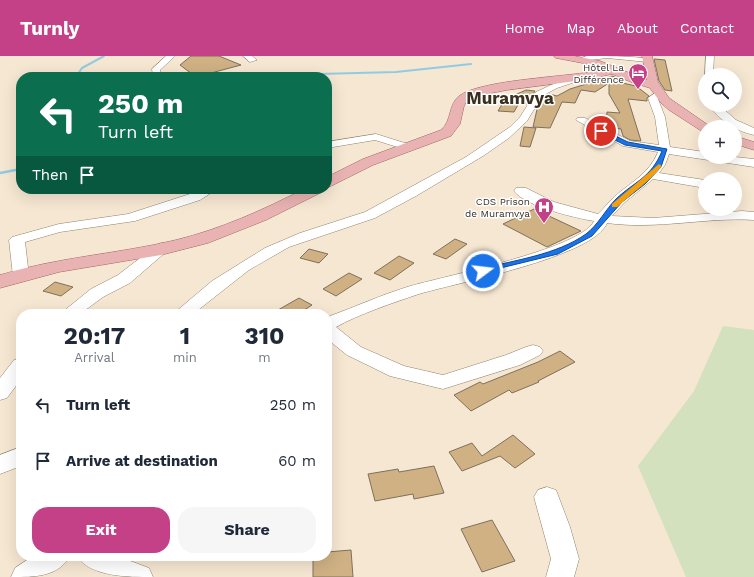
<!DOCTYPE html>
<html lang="en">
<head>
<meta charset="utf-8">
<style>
	body { margin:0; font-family:"Work Sans",sans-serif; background:#f6f6f7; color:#1f2937; height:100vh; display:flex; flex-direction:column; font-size:15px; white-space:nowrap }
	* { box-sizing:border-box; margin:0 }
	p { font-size:13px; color:#747a83 }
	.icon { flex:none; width:22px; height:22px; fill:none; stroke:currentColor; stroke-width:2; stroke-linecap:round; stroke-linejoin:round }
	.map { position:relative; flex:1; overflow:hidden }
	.side { position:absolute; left:16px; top:253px; width:316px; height:252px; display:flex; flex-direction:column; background:#fff; border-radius:16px; box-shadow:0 4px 16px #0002 }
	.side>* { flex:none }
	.guide { position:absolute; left:16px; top:16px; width:316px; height:122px; border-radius:16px; box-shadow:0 4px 16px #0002; background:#0b6e4f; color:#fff; overflow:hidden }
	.buttons { position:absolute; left:698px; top:12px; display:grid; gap:8px }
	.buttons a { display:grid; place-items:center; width:44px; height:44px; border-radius:50%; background:#fff; box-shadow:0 4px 16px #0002; font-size:20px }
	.pin { position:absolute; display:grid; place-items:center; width:34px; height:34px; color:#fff; margin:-17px; border:2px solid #fff; border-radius:50%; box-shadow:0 1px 4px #0007 }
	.me { position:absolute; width:44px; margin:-22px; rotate:75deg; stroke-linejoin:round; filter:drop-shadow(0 0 3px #0008) }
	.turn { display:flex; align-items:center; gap:14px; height:84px; padding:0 16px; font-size:18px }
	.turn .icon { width:52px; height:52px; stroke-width:2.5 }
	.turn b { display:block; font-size:28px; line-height:34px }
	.then { display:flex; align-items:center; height:38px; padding:0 16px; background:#0003; gap:8px; font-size:15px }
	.eta { display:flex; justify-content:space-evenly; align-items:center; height:68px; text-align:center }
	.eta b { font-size:24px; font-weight:700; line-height:28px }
	.primary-button { display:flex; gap:8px; margin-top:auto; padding:8px 16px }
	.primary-button a { flex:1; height:46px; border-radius:16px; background:#c44187; color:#fff; font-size:16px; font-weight:700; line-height:46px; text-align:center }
	.primary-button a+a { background:#f6f6f7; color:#1f2937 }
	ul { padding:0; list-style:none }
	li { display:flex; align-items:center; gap:12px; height:56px; padding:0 16px }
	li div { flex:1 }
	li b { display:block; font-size:15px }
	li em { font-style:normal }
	header { display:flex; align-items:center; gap:24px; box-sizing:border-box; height:56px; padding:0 20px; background:#c44187; color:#fff }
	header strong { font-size:19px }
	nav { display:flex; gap:22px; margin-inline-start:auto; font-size:14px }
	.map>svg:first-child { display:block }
	.green { fill:#d3e1be }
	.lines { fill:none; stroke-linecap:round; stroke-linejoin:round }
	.stream-far1 { stroke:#91cbe3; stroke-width:2 }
	.stream { stroke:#91cbe3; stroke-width:2.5 }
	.building { fill:#cfb184; stroke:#7d705d }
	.minor-casing { stroke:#8f826e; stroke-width:1 }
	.major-casing { stroke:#9f645f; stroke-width:1 }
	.minor { fill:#fff; fill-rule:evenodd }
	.major { fill:#e8b3b2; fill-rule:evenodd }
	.route { fill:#1a73e8; stroke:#114b97 }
	.slow { fill:#f59e0b }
	.labels { text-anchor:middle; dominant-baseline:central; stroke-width:3; stroke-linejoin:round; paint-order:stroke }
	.far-poi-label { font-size:10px; fill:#342e26; stroke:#fff; text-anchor:end }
	.far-town-label { font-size:17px; font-weight:bold; fill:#3b301f; stroke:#fff }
</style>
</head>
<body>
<header>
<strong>Turnly</strong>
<nav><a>Home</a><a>Map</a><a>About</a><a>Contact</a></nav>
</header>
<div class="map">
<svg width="754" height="521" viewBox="0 0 754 521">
	<rect width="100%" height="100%" fill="#f6e7d2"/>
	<!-- green -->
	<polygon class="green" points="723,270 754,274 754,521 686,521 638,410 694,335"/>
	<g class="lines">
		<!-- stream-far1 -->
		<g class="stream-far1">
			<polyline points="76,21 82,12 104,0"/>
			<polyline points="306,21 318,18 396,16 471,8"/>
		</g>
		<!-- stream -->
		<polyline class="stream" points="0,117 21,113"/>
	</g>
	<!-- building -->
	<g class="building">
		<polygon points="191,0 219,0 241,9 196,21 180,9"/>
		<polygon points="654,3 665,4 672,35 665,34 659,25"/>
		<polygon points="612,20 618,22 614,25 636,30 649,40 647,42 647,45 628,43 641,85 630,84 623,80 621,73 606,71 607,56 620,57 609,38 609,27 595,36 581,34 575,47 562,46 550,72 533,71 538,49 543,41 549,38 557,40 570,33"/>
		<polygon points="526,34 535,35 527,48 519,47 514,56 498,55 504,45 501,45"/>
		<polygon points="524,71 536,72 530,91 520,90"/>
		<polygon points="534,153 581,175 547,191 503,168"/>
		<polygon points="455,183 467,188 446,203 433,198"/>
		<polygon points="309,193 328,198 319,207 300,202"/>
		<polygon points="399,200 414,207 390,224 374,217"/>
		<polygon points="349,217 362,223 336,240 323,233"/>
		<polygon points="55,226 73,231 61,240 43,235"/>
		<polygon points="299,242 312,249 298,258 271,258"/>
		<polygon points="560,295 575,306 538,325 539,326 512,337 509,334 471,355 454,339 480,326 483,328 538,306"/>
		<polygon points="513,379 535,398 515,412 500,400 462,415 449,396 472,387 482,400"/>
		<polygon points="434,410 444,437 414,443 413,438 375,445 368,418 398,413 399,416"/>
		<polygon points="492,464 515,505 482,516 461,473"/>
		<polygon points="351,494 353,521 313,521 313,500 327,500 327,496"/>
	</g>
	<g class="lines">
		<!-- minor casing -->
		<g class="minor-casing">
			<g id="minor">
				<polygon points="166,0 175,0 160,14 160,17 171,21 153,20 152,13"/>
				<polygon points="243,0 252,0 257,4 250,6"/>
				<path d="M587,0C601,0 643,0 652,4L648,6L607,2L582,5L578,3Z"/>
				<polygon points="706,0 714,0 713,19 705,19"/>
				<polygon points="581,18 584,19 584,23 557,32 542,40 527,65 509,82 483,100 416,140 375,162 289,191 249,214 193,258 173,258 212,225 265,192 300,177 365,156 466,101 510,71 520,61 536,36 551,29"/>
				<path d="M658,35L663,38L658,43L665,61L670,91L705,96V101H735L754,103V111L669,98L665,109L659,117L705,124V132L653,123L624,147L612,160L653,162L742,155L754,156V164C705,161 657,174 607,167C594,201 455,227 419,238C395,246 357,259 336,271L361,291L404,310L443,319L506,299L526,291L533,289L540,291L543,295L540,299L520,309L443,333L390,320L347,299L327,283V262L330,260C355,251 381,239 407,231C440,221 582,193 594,165C575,162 525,150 514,135L516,132H526L554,146L598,158C604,152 609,146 614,141C631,126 649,118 658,96L623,90L576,64L577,62H585L630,85L659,89L655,61L648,42Z"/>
				<path d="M709,49H719L736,64L754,72V79C736,75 720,65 709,49Z"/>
				<polygon points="376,78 411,89 413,91 407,94 375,84 327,92 327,86"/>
				<polygon points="200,133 217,133 200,144 135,165 60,176 25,186 29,220 27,223 21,225 15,223 13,220 9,184 12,181 59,168 128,158 190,138"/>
				<polygon points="162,187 167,189 170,192 167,195 130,227 103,241 80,258 60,258 91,233 118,219 157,189"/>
				<polygon points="21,302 21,323 7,342 0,344 0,322 14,304"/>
				<polygon points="21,391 21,410 0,418 0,399"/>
				<polygon points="547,431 556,434 570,471 579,503 574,521 546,521 551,503 534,441 538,434"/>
				<path d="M33,500H70C58,521 35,521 11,521L15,512Z"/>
				<path d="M77,500H117L149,512L153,521C128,521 90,521 77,500Z"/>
			</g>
		</g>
		<!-- major casing -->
		<g class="major-casing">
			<g id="major">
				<path d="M554,0H574L600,5L647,24L642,0H652L658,26L669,42L711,71H705V75L700,74L669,54L661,47L650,32L631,26L612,18L584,24L507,34L481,39L467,45L464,50L460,68L451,80L373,109L327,132V121L363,103L441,74C452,65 448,49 459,40C482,23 570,21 603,14L593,9L556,2Z"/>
				<polygon points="735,80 754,86 754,94 735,88"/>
				<path d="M304,133H324L322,136L266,164L208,187L161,199L59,216L0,232V219C58,201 118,198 176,184C221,173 263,154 304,133Z"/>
			</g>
		</g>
		<!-- minor -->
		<use href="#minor" class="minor"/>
		<!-- major -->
		<use href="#major" class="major"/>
	</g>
	<!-- route -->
	<path class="route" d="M599,74H603L628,86L667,93L661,111L645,128L622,146L592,180L558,198L480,217V213C515,204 556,199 586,178C598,169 606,153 616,143C635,125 651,122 662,95L625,89L599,76Z"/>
	<!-- slow -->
	<path class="slow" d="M659,108L662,110C649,126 632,137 617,151H612V148Z"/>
	<!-- icons -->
	<defs>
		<g id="hotel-pin" transform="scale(1)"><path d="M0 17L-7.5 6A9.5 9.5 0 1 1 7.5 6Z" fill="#c44187" stroke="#fff"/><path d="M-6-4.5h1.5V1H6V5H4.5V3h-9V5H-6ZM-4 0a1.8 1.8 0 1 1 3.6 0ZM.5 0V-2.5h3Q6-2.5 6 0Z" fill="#fff"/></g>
		<g id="hospital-pin" transform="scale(1)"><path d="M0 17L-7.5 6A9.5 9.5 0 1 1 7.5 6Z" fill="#c44187" stroke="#fff"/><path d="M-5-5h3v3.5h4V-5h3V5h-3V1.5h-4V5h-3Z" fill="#fff"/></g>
	</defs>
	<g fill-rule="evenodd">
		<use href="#hotel-pin" x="638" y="17"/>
		<use href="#hospital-pin" x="544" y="151"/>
	</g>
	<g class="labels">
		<!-- far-poi labels -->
		<g class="far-poi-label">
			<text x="624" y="11">Hôtel La<tspan x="624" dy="12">Différence</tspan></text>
			<text x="530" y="145">CDS Prison<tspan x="530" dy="12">de Muramvya</tspan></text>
		</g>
		<!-- far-town labels -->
		<g class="far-town-label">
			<text x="510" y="42">Muramvya</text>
		</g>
	</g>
</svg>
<div class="buttons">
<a><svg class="icon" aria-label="search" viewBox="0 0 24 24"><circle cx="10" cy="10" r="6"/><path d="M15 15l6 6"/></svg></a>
<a>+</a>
<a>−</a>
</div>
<div class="pin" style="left:601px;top:75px;background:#d93025"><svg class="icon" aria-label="arrive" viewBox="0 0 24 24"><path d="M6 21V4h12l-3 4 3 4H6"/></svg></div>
<svg class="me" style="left:483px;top:215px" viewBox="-20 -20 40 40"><circle r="17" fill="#1a73e8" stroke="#fff" stroke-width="3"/><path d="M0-11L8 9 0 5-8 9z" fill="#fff"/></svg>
<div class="guide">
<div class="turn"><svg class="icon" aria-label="left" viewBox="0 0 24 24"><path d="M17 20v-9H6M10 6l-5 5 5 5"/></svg><div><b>250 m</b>Turn left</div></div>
<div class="then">Then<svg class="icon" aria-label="arrive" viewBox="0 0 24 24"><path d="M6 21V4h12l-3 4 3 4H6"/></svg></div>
</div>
<section class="side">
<div class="eta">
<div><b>20:17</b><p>Arrival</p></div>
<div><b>1</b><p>min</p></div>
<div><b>310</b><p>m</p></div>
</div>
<ul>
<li><svg class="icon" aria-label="left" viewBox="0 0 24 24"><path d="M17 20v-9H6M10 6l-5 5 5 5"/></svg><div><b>Turn left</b></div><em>250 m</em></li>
<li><svg class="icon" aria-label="arrive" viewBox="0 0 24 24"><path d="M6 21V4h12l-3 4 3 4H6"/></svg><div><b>Arrive at destination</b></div><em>60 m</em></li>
</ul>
<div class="primary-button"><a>Exit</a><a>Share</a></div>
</section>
</div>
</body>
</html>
